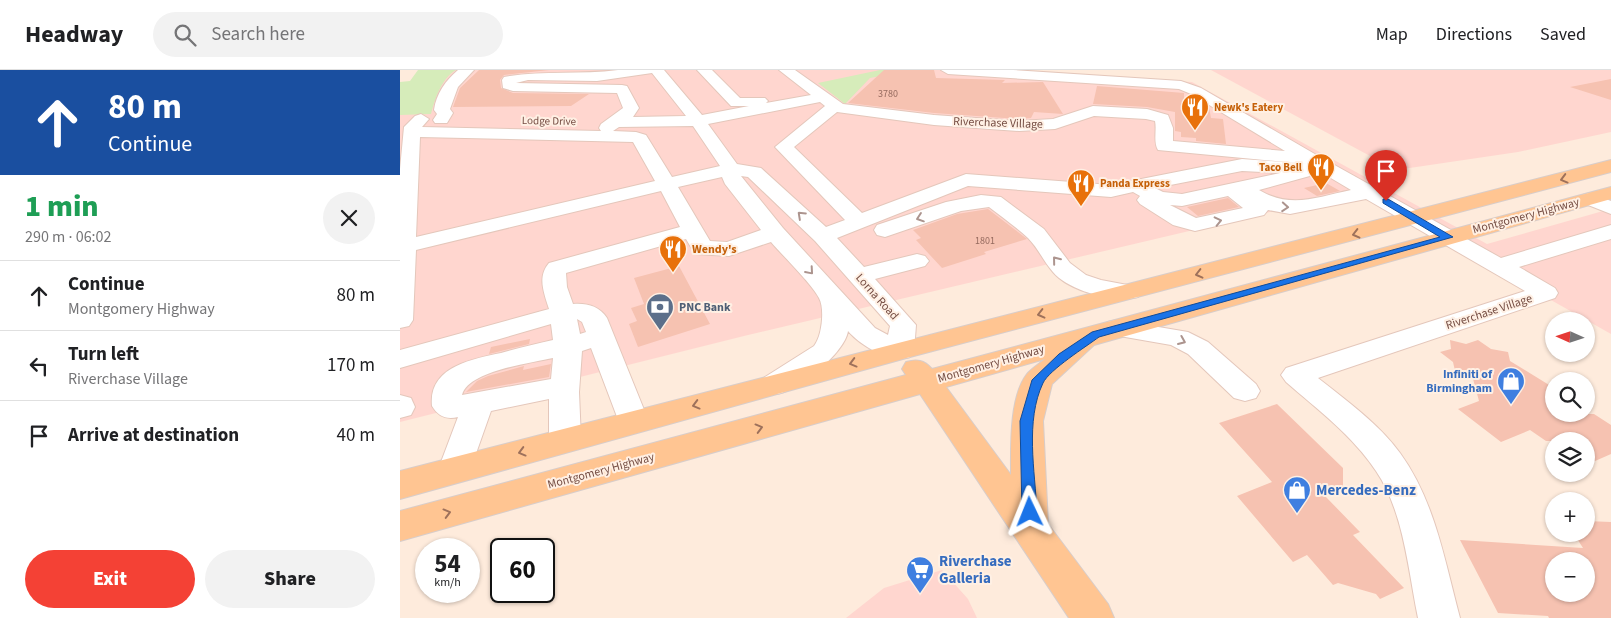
<!DOCTYPE html>
<html lang="en">
<head>
<meta charset="utf-8">
<style>
	body { margin:0; font-family:"Source Sans 3",sans-serif; background:#f2f2f2; color:#202124; height:100vh; display:flex; flex-direction:column; font-size:19px; white-space:nowrap }
	* { box-sizing:border-box; margin:0 }
	p { font-size:16px; color:#757577 }
	.icon { flex:none; width:28px; height:28px; fill:none; stroke:currentColor; stroke-width:2; stroke-linecap:round; stroke-linejoin:round }
	.map { position:relative; flex:1; overflow:hidden }
	.side { display:flex; flex-direction:column; background:#fff; width:400px }
	.side>* { flex:none }
	.top-card { background:#1a4fa0; color:#fff; overflow:hidden }
	.needle { width:32px; rotate:273deg }
	.tools { position:absolute; left:1145px; top:242px; display:grid; gap:10px }
	.tools a { display:grid; place-items:center; width:50px; height:50px; border-radius:50%; background:#fff; box-shadow:0 1px 4px #0004; font-size:25px }
	.speed { position:absolute; left:15px; top:468px; display:flex; gap:10px; font-size:25px; font-weight:700; text-align:center }
	.speed>* { display:grid; place-content:center; width:65px; height:65px; border-radius:50%; background:#fff; box-shadow:0 1px 4px #0004; line-height:1 }
	.speed small { font-size:12px; font-weight:400 }
	.speed .limit { border:2px solid #111; border-radius:8px; background:#fff; color:#111 }
	.pin { position:absolute; display:grid; place-items:center; width:42px; height:42px; color:#fff; margin:-51px -21px; border-radius:50% 50% 50% 0; rotate:-45deg; box-shadow:0 0 5px #0007 }
	.pin .icon { rotate:45deg }
	.me { position:absolute; width:55px; margin:-28px; rotate:358deg; stroke-linejoin:round; filter:drop-shadow(0 0 4px #0008) }
	.turn { display:flex; align-items:center; gap:18px; height:105px; padding:0 25px; font-size:22px }
	.turn .icon { width:65px; height:65px; stroke-width:2.5 }
	.turn b { display:block; font-size:35px; line-height:42px }
	.round { display:grid; place-items:center; flex:none; width:52px; height:52px; border-radius:26px; background:#f2f2f2 }
	.summary { display:flex; align-items:center; justify-content:space-between; height:85px; padding:0 25px }
	h1 { font-size:30px; font-weight:800; line-height:38px; color:#1e9e55 }
	.cta { display:flex; gap:10px; margin-top:auto; padding:10px 25px }
	.cta a { flex:1; height:58px; border-radius:30px; background:#f44135; color:#fff; font-size:20px; font-weight:800; line-height:58px; text-align:center }
	.cta a+a { background:#f2f2f2; color:#202124 }
	ul { padding:0; list-style:none }
	li { display:flex; align-items:center; gap:15px; height:70px; padding:0 25px; border-top:1px solid #e0e0e0 }
	li div { flex:1 }
	li b { display:block; font-size:19px }
	li em { font-style:normal }
	header { display:flex; align-items:center; gap:30px; box-sizing:border-box; height:70px; padding:0 25px; background:#fff; border-bottom:1px solid #e0e0e0 }
	header strong { font-size:24px }
	nav { display:flex; gap:28px; margin-inline-start:auto; font-size:18px }
	.search { width:350px; height:45px; background:#f2f2f2; display:flex; align-items:center; gap:12px; box-sizing:border-box; padding:0 18px; border-radius:28px; color:#757577; font-size:19px }
	main { display:flex; flex:1; min-height:0 }
	.map>svg:first-child { display:block }
	.commercial { fill:#ffd6cf }
	.green { fill:#d6ecba }
	.building { fill:#f6c2b1; fill-rule:evenodd }
	.lines { fill:none; stroke-linecap:round; stroke-linejoin:round }
	.minor-casing { stroke:#e4c7bb; stroke-width:2 }
	.major-casing { stroke:#d8cdca; stroke-width:2 }
	.minor { fill:#fff; fill-rule:evenodd }
	.major { fill:#ffc592; fill-rule:evenodd }
	.oneway { stroke:#9e715b }
	.oneway2 { stroke:#ac948e }
	.route { fill:#1a73e8; stroke:#114b97 }
	.labels { text-anchor:middle; dominant-baseline:central; stroke-width:4; stroke-linejoin:round; paint-order:stroke }
	.number-label { font-size:10px; fill:#956a5e }
	.far-food-label { font-size:11px; font-weight:bold; fill:#c56008; stroke:#fff0e4; text-anchor:start }
	.far-street-label { font-size:11px; fill:#754d43; stroke:#fff0e4 }
	.street-label { font-size:12px; fill:#754d43; stroke:#fff0e4 }
	.food-label { font-size:12px; font-weight:bold; fill:#c56008; stroke:#fff0e4; text-anchor:start }
	.service-label { font-size:12px; font-weight:bold; fill:#4e5e75; stroke:#fff0e4; text-anchor:start }
	.shop-label { font-size:12px; font-weight:bold; fill:#366cbe; stroke:#fff0e4; text-anchor:end }
	.near-shop-label { font-size:15px; font-weight:bold; fill:#366cbe; stroke:#fff0e4; text-anchor:start }
</style>
</head>
<body>
<header>
<strong>Headway</strong>
<div class="search"><svg class="icon" aria-label="search" viewBox="0 0 24 24"><circle cx="10" cy="10" r="6"/><path d="M15 15l6 6"/></svg>Search here</div>
<nav><a>Map</a><a>Directions</a><a>Saved</a></nav>
</header>
<main>
<section class="side">
<div class="top-card">
<div class="turn"><svg class="icon" aria-label="ahead" viewBox="0 0 24 24"><path d="M12 20V5M6 11l6-6 6 6"/></svg><div><b>80 m</b>Continue</div></div>
</div>
<div class="summary"><div><h1>1 min</h1><p>290 m · 06:02</p></div><a class="round"><svg class="icon" aria-label="close" viewBox="0 0 24 24"><path d="M6 6l12 12M18 6L6 18"/></svg></a></div>
<ul>
<li><svg class="icon" aria-label="ahead" viewBox="0 0 24 24"><path d="M12 20V5M6 11l6-6 6 6"/></svg><div><b>Continue</b><p>Montgomery Highway</p></div><em>80 m</em></li>
<li><svg class="icon" aria-label="left" viewBox="0 0 24 24"><path d="M17 20v-9H6M10 6l-5 5 5 5"/></svg><div><b>Turn left</b><p>Riverchase Village</p></div><em>170 m</em></li>
<li><svg class="icon" aria-label="arrive" viewBox="0 0 24 24"><path d="M6 21V4h12l-3 4 3 4H6"/></svg><div><b>Arrive at destination</b></div><em>40 m</em></li>
</ul>
<div class="cta"><a>Exit</a><a>Share</a></div>
</section>
<div class="map">
<svg width="1211" height="548" viewBox="0 0 1211 548">
	<rect width="100%" height="100%" fill="#feebdc"/>
	<!-- commercial -->
	<g class="commercial">
		<polygon points="48,0 576,0 792,12 1087,174 1203,141 1211,144 1211,264 959,121 348,265 0,352 0,40"/>
		<polygon points="811,0 1211,0 1211,62 1118,82 996,100"/>
		<polygon points="542,500 568,529 577,548 446,548 484,518"/>
	</g>
	<!-- green -->
	<g class="green">
		<path d="M18,0H56C41,9 35,29 31,44L0,45V12L10,11Z"/>
		<polygon points="480,0 497,0 502,2 470,8 445,34 418,13"/>
	</g>
	<!-- building -->
	<g class="building">
		<polygon points="79,0 149,0 104,5 100,10 101,18 113,23 189,24 171,36 53,37 60,18"/>
		<polygon points="484,0 534,0 536,8 605,10 602,13 643,12 663,44 634,42 631,48 619,49 534,43 448,33"/>
		<polygon points="1211,9 1211,30 1170,17"/>
		<polygon points="697,16 784,23 784,33 804,34 809,37 811,48 823,49 826,74 796,71 796,68 781,67 781,62 775,61 775,42 747,37 693,34"/>
		<polygon points="926,113 940,121 917,126 904,118"/>
		<polygon points="828,128 839,137 798,146 787,137"/>
		<polygon points="588,139 627,169 584,182 586,184 542,198 516,170 521,168 513,160 557,144"/>
		<polygon points="279,196 310,254 238,277 229,254 237,251 231,238 244,234 234,208"/>
		<polygon points="130,269 129,274 89,284 91,277"/>
		<polygon points="1050,270 1066,274 1078,270 1091,279 1108,282 1110,291 1154,318 1154,344 1194,344 1211,355 1211,384 1186,395 1186,371 1146,371 1130,360 1101,372 1058,339 1079,331 1072,305 1055,301 1053,292 1040,282 1051,279"/>
		<polygon points="151,294 149,307 66,322 77,311 88,306 124,296 123,300"/>
		<polygon points="877,334 943,398 943,419 925,426 960,462 953,465 1004,518 980,529 976,524 938,513 933,515 907,485 893,492 837,426 872,412 819,353"/>
		<path d="M1186,451L1211,452V548H1149L1148,546L1098,543L1060,470L1183,478L1174,464H1186ZM1154,491H1186V524H1154Z"/>
	</g>
	<g class="lines">
		<!-- minor casing -->
		<g class="minor-casing">
			<g id="minor">
				<path d="M58,0H74L58,17L50,39L53,43L47,53H35L33,50L37,44L34,40C36,24 46,10 58,0Z"/>
				<path d="M218,0H264L302,45L349,36H331L297,0H312L340,28H365L368,31L366,33L411,25L379,0H395L443,34L534,45L619,51L653,49L693,36L747,39L768,45L773,58V71L885,81L791,24L779,19L548,4L541,0H613L781,11L801,18L913,83L1101,188L1211,155V169L1119,197L1155,218L1158,223L1155,228L918,308C947,331 978,353 1000,383C1035,431 1045,492 1060,548H1018C1008,500 1004,442 976,401C953,366 917,339 886,312L881,305L886,298L1125,221L966,129L890,144L868,140L864,145L795,161L773,155L740,134L737,130L740,126L733,122L711,127L568,116L437,168L464,197L517,184L525,186L529,191L525,196L475,209L516,255L514,281L510,287C490,293 461,276 448,261C445,283 397,322 376,324C372,324 368,322 365,321L360,314L365,307L414,276C422,266 425,239 419,228C412,214 382,185 371,172L329,186L295,184L286,169L166,203L167,217L173,234C187,233 199,236 207,248L249,352L244,360L233,363L222,360L191,278L182,281L179,322L181,370L176,378L165,382L154,378L149,370V329L91,341L67,409L55,413L43,409L38,400L58,347C46,350 38,346 32,336C28,297 72,289 101,283C118,278 136,274 153,270L151,254L0,298V280L149,239C144,223 137,207 149,193L280,157L261,121L16,180L13,250L9,256L0,258V99L4,57L15,46L21,44L29,49L22,57L201,61L199,58L201,54L223,38L217,23L113,21L103,18L102,10L104,7C141,0 180,5 218,0ZM252,3L286,46L233,47L239,38L227,16L222,15L116,13L128,10L197,11ZM420,32L425,36L375,77L445,150L426,157L361,98L337,94L308,54ZM437,42L534,55L619,61L655,59L694,46L746,49L755,51C757,60 753,72 758,80L908,94L842,89L711,115L566,104L462,143L394,77ZM293,56L320,96L272,107L246,65L236,62L213,61L219,57ZM20,67L233,72L255,111L16,167ZM842,101L880,103L782,124L763,122L755,118ZM919,101L951,120C917,127 891,139 859,120L917,104ZM341,106L348,107L415,171L490,256L488,265L475,258L383,158ZM322,107L325,114L361,160L327,172L310,171L278,117ZM828,126L843,138L796,148L770,135L782,136ZM177,249L182,252L186,262L180,264ZM153,288L151,309L62,325C68,301 131,293 153,288Z"/>
				<polygon points="1190,123 1211,131 1211,144 1183,133 1180,129 1183,125"/>
				<path d="M581,125L601,127L644,159L670,193L686,205L701,210L738,217L741,222L738,227C714,233 669,221 653,202C644,192 638,178 628,168C616,157 602,147 589,137L561,141L485,167L477,165L474,160L477,155L546,132Z"/>
				<polygon points="717,250 788,262 808,272 856,314 860,321 856,328 845,331 834,328 788,284 771,275 708,264 704,258 708,252"/>
				<polygon points="0,325 11,328 15,337 11,345 0,348"/>
			</g>
		</g>
		<!-- major casing -->
		<g class="major-casing">
			<g id="major">
				<polygon points="1211,90 1211,102 510,287 0,429 0,401"/>
				<path d="M1211,117V129L694,275L652,314L643,351L648,454L708,534L714,548H669L520,324L0,471V441L506,305L502,299L506,292C517,289 524,290 532,299ZM645,289C639,294 631,299 627,304C609,327 611,377 611,405L546,317Z"/>
			</g>
		</g>
		<!-- minor -->
		<use href="#minor" class="minor"/>
		<!-- major -->
		<use href="#major" class="major"/>
	</g>
	<!-- one-way arrows -->
	<defs><path id="oneway-chevron" d="M-2-3.5L2.5 0L-2 3.5" fill="none" stroke-width="1.6" stroke-linecap="round" stroke-linejoin="round" transform="scale(1.25)"/></defs>
	<g class="oneway">
		<use href="#oneway-chevron" transform="translate(1164 109) rotate(165)"/>
		<use href="#oneway-chevron" transform="translate(956 164) rotate(166)"/>
		<use href="#oneway-chevron" transform="translate(799 204) rotate(166)"/>
		<use href="#oneway-chevron" transform="translate(641 244) rotate(166)"/>
		<use href="#oneway-chevron" transform="translate(453 293) rotate(165)"/>
		<use href="#oneway-chevron" transform="translate(296 335) rotate(165)"/>
		<use href="#oneway-chevron" transform="translate(359 358) rotate(-15)"/>
		<use href="#oneway-chevron" transform="translate(122 382) rotate(165)"/>
		<use href="#oneway-chevron" transform="translate(47 443) rotate(-15)"/>
	</g>
	<g class="oneway2">
		<use href="#oneway-chevron" transform="translate(885 137) rotate(4)"/>
		<use href="#oneway-chevron" transform="translate(401 145) rotate(-137)"/>
		<use href="#oneway-chevron" transform="translate(520 148) rotate(161)"/>
		<use href="#oneway-chevron" transform="translate(818 151) rotate(-13)"/>
		<use href="#oneway-chevron" transform="translate(656 190) rotate(-129)"/>
		<use href="#oneway-chevron" transform="translate(410 201) rotate(49)"/>
		<use href="#oneway-chevron" transform="translate(782 271) rotate(23)"/>
	</g>
	<!-- route -->
	<path class="route" d="M983,129H988L1053,167L699,267C687,276 649,300 643,313C625,351 635,401 637,442L635,446L630,448L624,446L622,442L620,351L632,310L659,284L692,262L1040,167L983,133Z"/>
	<!-- icons -->
	<defs>
		<g id="restaurant-pin" transform="scale(1.4375)"><path d="M0 17L-7.5 6A9.5 9.5 0 1 1 7.5 6Z" fill="#e8710a" stroke="#fff0e4"/><path d="M-5-6h1v4h1v-4h1v4h1v-4h1v5L-1.5 .5V6h-2V.5L-5-1ZM5-6V6H3V1.5H1.5Q1.5-4 5-6Z" fill="#fff"/></g>
		<g id="bank-pin" transform="scale(1.4375)"><path d="M0 17L-7.5 6A9.5 9.5 0 1 1 7.5 6Z" fill="#5c6f8a" stroke="#fff0e4"/><path d="M-6-4H6V4H-6ZM0-2.3a2.3 2.3 0 1 0 0 4.6a2.3 2.3 0 1 0 0-4.6Z" fill="#fff"/></g>
		<g id="shop-pin" transform="scale(1.4375)"><path d="M0 17L-7.5 6A9.5 9.5 0 1 1 7.5 6Z" fill="#3f7fe0" stroke="#fff0e4"/><path d="M-5-2.5h2.3a2.7 3.5 0 0 1 5.4 0H5L5.5 6h-11ZM-1.5-2.5h3a1.5 2.3 0 0 0-3 0Z" fill="#fff"/></g>
		<g id="supermarket-pin" transform="scale(1.4375)"><path d="M0 17L-7.5 6A9.5 9.5 0 1 1 7.5 6Z" fill="#3f7fe0" stroke="#fff0e4"/><path d="M-6-5.5h2.5l.6 2H6L4.5 2H-2.5L-4.4-4H-6ZM-1.5 3.2a1.3 1.3 0 1 0 .1 0ZM3 3.2a1.3 1.3 0 1 0 .1 0Z" fill="#fff"/></g>
	</defs>
	<g fill-rule="evenodd">
		<use href="#restaurant-pin" x="795" y="37"/>
		<use href="#restaurant-pin" x="921" y="97"/>
		<use href="#restaurant-pin" x="681" y="113"/>
		<use href="#restaurant-pin" x="273" y="179"/>
		<use href="#bank-pin" x="260" y="237"/>
		<use href="#shop-pin" x="1111" y="311"/>
		<use href="#shop-pin" x="897" y="420"/>
		<use href="#supermarket-pin" x="520" y="500"/>
	</g>
	<g class="labels">
		<!-- number labels -->
		<g class="number-label">
			<text x="488" y="24">3780</text>
			<text x="585" y="171">1801</text>
		</g>
		<!-- far-food labels -->
		<g class="far-food-label">
			<text x="814" y="37">Newk's Eatery</text>
			<text x="902" y="97" text-anchor="end">Taco Bell</text>
			<text x="700" y="113">Panda Express</text>
		</g>
		<!-- far-street labels -->
		<g class="far-street-label">
			<text transform="translate(149 51) rotate(1)">Lodge Drive</text>
		</g>
		<!-- street labels -->
		<g class="street-label">
			<text transform="translate(598 53) rotate(2)">Riverchase Village</text>
			<text transform="translate(1126 146) rotate(-15)">Montgomery Highway</text>
			<text transform="translate(477 227) rotate(48)">Lorna Road</text>
			<text transform="translate(1089 242) rotate(-18)">Riverchase Village</text>
			<text transform="translate(591 294) rotate(-16)">Montgomery Highway</text>
			<text transform="translate(201 401) rotate(-15)">Montgomery Highway</text>
		</g>
		<!-- food labels -->
		<g class="food-label">
			<text x="292" y="179">Wendy's</text>
		</g>
		<!-- service labels -->
		<g class="service-label">
			<text x="279" y="237">PNC Bank</text>
		</g>
		<!-- shop labels -->
		<g class="shop-label">
			<text x="1092" y="304">Infiniti of<tspan x="1092" dy="14">Birmingham</tspan></text>
		</g>
		<!-- near-shop labels -->
		<g class="near-shop-label">
			<text x="916" y="420">Mercedes-Benz</text>
			<text x="539" y="491">Riverchase<tspan x="539" dy="17">Galleria</tspan></text>
		</g>
	</g>
</svg>
<div class="tools">
<a><svg class="needle" viewBox="-14 -14 28 28"><path d="M0-13l5 13h-10z" fill="#e53935"/><path d="M0 13l5-13h-10z" fill="#757577"/></svg></a>
<a><svg class="icon" aria-label="search" viewBox="0 0 24 24"><circle cx="10" cy="10" r="6"/><path d="M15 15l6 6"/></svg></a>
<a><svg class="icon" aria-label="layers" viewBox="0 0 24 24"><path d="M12 4l9 5-9 5-9-5zM3 14l9 5 9-5"/></svg></a>
<a>+</a>
<a>−</a>
</div>
<div class="speed"><div>54<small>km/h</small></div><div class="limit">60</div></div>
<div class="pin" style="left:986px;top:131px;background:#d93025"><svg class="icon" aria-label="arrive" viewBox="0 0 24 24"><path d="M6 21V4h12l-3 4 3 4H6"/></svg></div>
<svg class="me" style="left:630px;top:442px" viewBox="-20 -20 40 40"><path d="M0-17L14 15 0 8-14 15z" fill="#1a73e8" stroke="#fff" stroke-width="4"/></svg>
</div>
</main>
</body>
</html>
